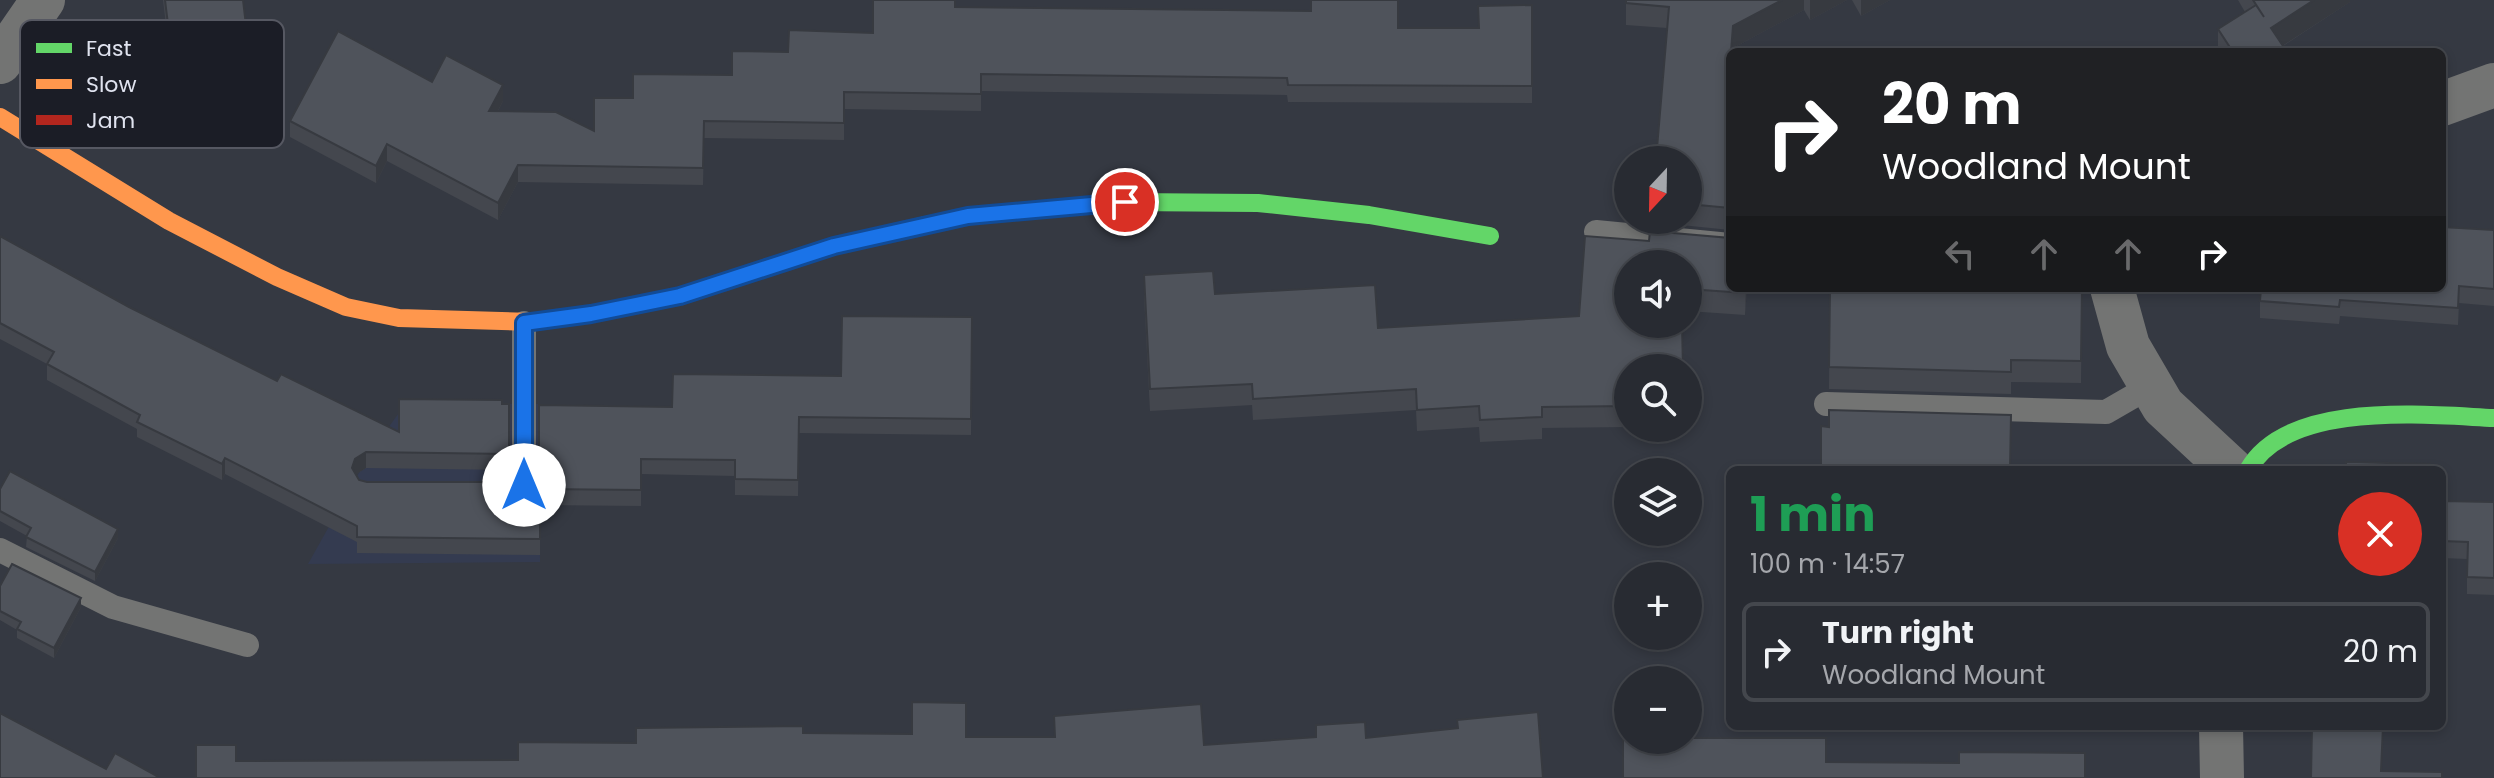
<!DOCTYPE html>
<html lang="en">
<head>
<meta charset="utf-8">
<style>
	body { margin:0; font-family:Poppins,sans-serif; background:#34373e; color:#f1f3f6; height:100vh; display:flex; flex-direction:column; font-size:30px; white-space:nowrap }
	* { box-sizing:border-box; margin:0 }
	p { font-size:26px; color:#a5a7ac }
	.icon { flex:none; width:44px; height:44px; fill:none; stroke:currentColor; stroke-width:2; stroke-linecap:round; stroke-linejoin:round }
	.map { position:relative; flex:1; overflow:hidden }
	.side { position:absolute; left:1726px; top:466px; width:720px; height:264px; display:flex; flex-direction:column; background:#282b32; border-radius:12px; box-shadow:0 4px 12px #0003,0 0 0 2px #44474d }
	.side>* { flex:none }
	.hud { position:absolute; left:1726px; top:48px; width:720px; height:244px; border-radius:12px; box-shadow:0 4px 12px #0003,0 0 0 2px #44474d; background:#202124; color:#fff; overflow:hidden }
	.needle { width:52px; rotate:202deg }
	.buttons { position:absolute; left:1614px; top:146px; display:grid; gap:16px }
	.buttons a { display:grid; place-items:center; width:88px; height:88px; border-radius:50%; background:#282b32; box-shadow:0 4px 12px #0003,0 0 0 2px #44474d; font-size:40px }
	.pin { position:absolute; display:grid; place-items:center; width:68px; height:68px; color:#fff; margin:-34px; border:4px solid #fff; border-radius:50%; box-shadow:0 2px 8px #0007 }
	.me { position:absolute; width:88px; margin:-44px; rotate:0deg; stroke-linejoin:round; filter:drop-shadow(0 0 6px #0008) }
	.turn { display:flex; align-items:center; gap:28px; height:168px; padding:0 24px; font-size:36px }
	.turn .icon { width:104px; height:104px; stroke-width:2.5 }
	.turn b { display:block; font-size:56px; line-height:68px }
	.lanes { display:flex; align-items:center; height:76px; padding:0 24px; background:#0003; justify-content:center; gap:40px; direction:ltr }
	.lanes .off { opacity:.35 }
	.round { display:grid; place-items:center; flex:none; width:84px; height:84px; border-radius:42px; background:#34373e }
	.headline { display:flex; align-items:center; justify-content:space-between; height:136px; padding:0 24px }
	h1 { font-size:48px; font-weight:700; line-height:60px; color:#1e9e55 }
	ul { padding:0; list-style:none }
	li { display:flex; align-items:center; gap:24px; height:100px; margin:0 16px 12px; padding:0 8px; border:4px solid #44474d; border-radius:12px }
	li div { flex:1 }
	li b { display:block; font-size:30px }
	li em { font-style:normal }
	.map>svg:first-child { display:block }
	.built { fill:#343b50 }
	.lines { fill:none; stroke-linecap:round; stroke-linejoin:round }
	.lane { stroke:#737473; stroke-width:24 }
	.street { stroke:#737473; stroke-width:44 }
	.fast { stroke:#63d668; stroke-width:18 }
	.slow { stroke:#ff974d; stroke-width:18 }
	.jam { stroke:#b3261e; stroke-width:18 }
	.wall { fill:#44474e }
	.shaded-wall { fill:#373a40 }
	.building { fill:#4f535b; stroke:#373a40; stroke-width:2 }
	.route-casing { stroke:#114b97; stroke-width:20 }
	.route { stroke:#1a73e8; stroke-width:14 }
	.key { fill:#1b1d26; stroke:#565862; stroke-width:2 }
	.key-label { font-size:22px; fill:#e0e3ef }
</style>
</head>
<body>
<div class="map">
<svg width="2494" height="778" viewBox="0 0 2494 778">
	<rect width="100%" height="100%" fill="#353942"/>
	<!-- built -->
	<polygon class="built" points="406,403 539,404 540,562 308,564 370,453"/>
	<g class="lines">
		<!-- lane -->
		<g class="lane">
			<polyline points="1596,232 1730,245"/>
			<polyline points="1826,404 2106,412 2151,386"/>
			<polyline points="493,485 524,485 524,323"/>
			<polyline points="0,550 113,607 247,645"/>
		</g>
		<!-- street -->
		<g class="street">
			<polyline points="0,62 43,0"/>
			<polyline points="2442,104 2494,85"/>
			<polyline points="2112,288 2128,346 2163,406 2232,470"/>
			<polyline points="2221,726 2222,778"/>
		</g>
		<!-- fast -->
		<g class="fast">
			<polyline points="917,227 968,216 1125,202 1258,203 1369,215 1490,236"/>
			<path d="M2248,470C2287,400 2425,415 2494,418"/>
		</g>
		<!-- slow -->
		<polyline class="slow" points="0,117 169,221 277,277 346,307 399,318 532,322"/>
		<!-- jam -->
		<polyline class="jam" points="532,322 591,314 680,296 834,246 917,227"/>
	</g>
	<!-- wall -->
	<g class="wall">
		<polygon points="163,0 243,0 255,102 255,119 188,128 184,98 175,99"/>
		<polygon points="1626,0 1847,0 1810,20 1804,10 1733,48 1733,52 1730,52 1728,107 1730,107 1730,230 1652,222 1652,220 1688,220 1688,160 1667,28 1626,25"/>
		<polygon points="1852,0 1890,0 1861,16"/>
		<polygon points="2238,0 2350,0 2350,2 2283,46 2287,52 2218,52 2218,29 2245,12"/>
		<polygon points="1532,5 1532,103 1288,102 1287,95 981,91 981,111 844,109 844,140 704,138 703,185 518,182 498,220 387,161 376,183 290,137 290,121 432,82 503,101 498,111 594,131 633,98 732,75 788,52 873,33 955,7 1398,28 1478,28"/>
		<polygon points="2494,230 2494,306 2459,303 2458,325 2340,316 2339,324 2260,318 2260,301"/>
		<polygon points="1650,231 1730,238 1730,288 1747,288 1745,315 1688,311 1688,264 1628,264 1628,324 1682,324 1683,368 1628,368 1628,427 1542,428 1542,439 1480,442 1479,427 1417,431 1416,410 1253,420 1252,405 1150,411 1144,296 1144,275 1213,271 1215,294 1375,285 1378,328 1579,316 1585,236 1649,241"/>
		<polygon points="0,236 129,307 277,381 399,432 502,404 509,404 509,470 366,468 356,474 359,480 367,482 531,482 672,407 841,376 972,317 971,435 799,433 798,496 735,495 735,476 641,474 641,506 540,505 540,555 357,553 357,542 225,474 222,480 137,437 137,429 47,380 47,364 0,339"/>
		<polygon points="1830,288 2082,288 2081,383 2011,382 2011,394 1829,389"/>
		<polygon points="0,489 118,538 95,581 26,547 27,536 0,521"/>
		<polygon points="2442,501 2494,502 2494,595 2467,594 2467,559 2442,558"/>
		<polygon points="0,586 81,607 54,658 17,638 17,630 0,620"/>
	</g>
	<!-- shaded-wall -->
	<g class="shaded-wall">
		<polygon points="1782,0 1804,0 1804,10 1733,48 1733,52 1731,52 1733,26"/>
		<polygon points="1810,0 1847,0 1810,20"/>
		<polygon points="1861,0 1890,0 1861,16"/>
		<polygon points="2314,0 2350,0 2350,2 2273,52 2271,28"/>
		<polygon points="1730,66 1730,88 1726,129 1726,107"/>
		<polygon points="503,85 503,101 489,128 489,111"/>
		<polygon points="387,144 387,161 376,183 376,166"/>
		<polygon points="518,165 518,182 498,220 498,203"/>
		<polygon points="1746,288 1747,288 1745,315"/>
		<polygon points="366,452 366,468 355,475 352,468 355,459"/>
		<polygon points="225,458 225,474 222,480 222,464"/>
		<polygon points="118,529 118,538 95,581 95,572"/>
		<polygon points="81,598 81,607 54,658 54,648"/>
	</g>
	<!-- building -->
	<g class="building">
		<polygon points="165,0 243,0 255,102 188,111 184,81 175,82"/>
		<polygon points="873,0 955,0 955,7 1311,11 1311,0 1398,0 1398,28 1479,28 1478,6 1532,5 1532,86 1288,85 1287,78 981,74 981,94 844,92 844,123 704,121 703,168 518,165 498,203 387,144 376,166 290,121 338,31 432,82 446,55 503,85 489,111 556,112 594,131 594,98 633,98 633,74 732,75 732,51 788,52 789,30 873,33"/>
		<polygon points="1626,0 1782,0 1733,26 1731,52 1730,52 1726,107 1730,107 1730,208 1688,204 1688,160 1656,160 1669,7 1626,3"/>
		<polygon points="2253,0 2314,0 2271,28 2287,52 2233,52 2218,29 2256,5 2264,17"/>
		<polygon points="2442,227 2494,230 2494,289 2459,286 2458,308 2340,300 2339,307 2260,301 2261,288 2442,288"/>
		<polygon points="1650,231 1730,238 1730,288 1746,288 1745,293 1688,289 1688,264 1628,264 1628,324 1682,324 1683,368 1628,368 1628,406 1542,407 1542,417 1480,420 1479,406 1417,410 1416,389 1253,399 1252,384 1150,389 1144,275 1213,271 1215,294 1375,285 1378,328 1579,316 1585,236 1649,241"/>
		<polygon points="0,236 129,307 277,381 281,374 399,432 399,399 502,400 502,404 509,404 509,454 366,452 355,459 352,468 359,480 367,482 531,482 536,477 539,469 539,405 672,407 673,374 841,376 842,316 972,317 971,419 799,417 798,480 735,479 735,460 641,459 641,490 540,489 540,539 357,537 357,526 225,458 222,464 137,422 140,415 47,364 54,352 0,323"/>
		<polygon points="1830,288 2082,288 2081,361 2011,360 2011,372 1829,367"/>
		<polygon points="1829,410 2011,415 2010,470 1821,470 1821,426 1829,427"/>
		<polygon points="2346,462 2430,464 2430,470 2346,470"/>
		<polygon points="10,471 118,529 95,572 26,537 31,528 0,511 0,489"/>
		<polygon points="2442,501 2494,502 2494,578 2467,577 2468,542 2442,541"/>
		<polygon points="12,564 81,598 54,648 17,629 21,622 0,611 0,586"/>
		<polygon points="912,702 966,703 966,737 1055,737 1054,716 1201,704 1204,745 1316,737 1316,725 1365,722 1366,738 1458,728 1457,720 1538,712 1543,778 196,778 196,745 236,745 236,761 518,760 518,742 636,743 636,728 803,726 803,733 912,734"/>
		<polygon points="0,713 106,769 115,753 157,776 156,778 0,778"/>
		<polygon points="2312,726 2383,726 2381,771 2442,772 2442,778 2311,778"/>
		<polygon points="1623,738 1628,738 1628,740 1688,740 1688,738 1826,738 1826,762 1959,763 1959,752 2085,753 2085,778 1623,778"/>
	</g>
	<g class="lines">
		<!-- route casing -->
		<g class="route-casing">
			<polyline id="route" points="524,485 524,323 591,314 680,296 834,246 968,216 1125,202"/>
		</g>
		<!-- route -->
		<use href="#route" class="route"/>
	</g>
	<!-- legend -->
	<rect x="20" y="20" width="264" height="128" rx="12" class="key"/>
	<rect x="36" y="43" width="36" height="10" fill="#63d668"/>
	<rect x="36" y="79" width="36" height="10" fill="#ff974d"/>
	<rect x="36" y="115" width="36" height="10" fill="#b3261e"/>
	<g class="key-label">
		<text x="86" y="56">Fast</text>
		<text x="86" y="92">Slow</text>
		<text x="86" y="128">Jam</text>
	</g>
</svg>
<div class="buttons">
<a><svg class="needle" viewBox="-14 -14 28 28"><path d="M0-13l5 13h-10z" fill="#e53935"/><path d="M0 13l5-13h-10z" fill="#a5a7ac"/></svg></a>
<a><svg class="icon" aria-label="sound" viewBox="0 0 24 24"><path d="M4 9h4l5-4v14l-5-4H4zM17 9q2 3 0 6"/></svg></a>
<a><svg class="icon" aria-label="search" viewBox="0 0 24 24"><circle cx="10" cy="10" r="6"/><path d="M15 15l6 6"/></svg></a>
<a><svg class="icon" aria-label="layers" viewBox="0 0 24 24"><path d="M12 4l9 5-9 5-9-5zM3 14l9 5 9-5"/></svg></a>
<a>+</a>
<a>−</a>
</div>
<div class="pin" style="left:1125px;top:202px;background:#d93025"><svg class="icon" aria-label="arrive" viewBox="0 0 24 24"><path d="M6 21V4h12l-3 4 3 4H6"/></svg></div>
<svg class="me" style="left:524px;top:485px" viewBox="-20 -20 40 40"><circle r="19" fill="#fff"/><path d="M0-13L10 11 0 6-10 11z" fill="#1a73e8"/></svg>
<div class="hud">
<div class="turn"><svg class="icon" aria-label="right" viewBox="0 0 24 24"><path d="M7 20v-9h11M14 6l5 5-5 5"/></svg><div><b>20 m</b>Woodland Mount</div></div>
<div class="lanes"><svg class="icon off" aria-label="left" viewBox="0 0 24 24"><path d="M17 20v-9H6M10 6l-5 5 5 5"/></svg><svg class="icon off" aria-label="ahead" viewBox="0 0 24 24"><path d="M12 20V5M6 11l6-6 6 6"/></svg><svg class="icon off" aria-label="ahead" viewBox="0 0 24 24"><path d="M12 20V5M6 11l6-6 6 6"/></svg><svg class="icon" aria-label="right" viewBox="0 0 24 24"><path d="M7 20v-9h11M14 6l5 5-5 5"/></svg></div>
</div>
<section class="side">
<div class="headline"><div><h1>1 min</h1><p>100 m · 14:57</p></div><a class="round" style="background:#d93025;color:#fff"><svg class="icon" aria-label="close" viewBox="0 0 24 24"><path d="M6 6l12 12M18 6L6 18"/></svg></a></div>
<ul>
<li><svg class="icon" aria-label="right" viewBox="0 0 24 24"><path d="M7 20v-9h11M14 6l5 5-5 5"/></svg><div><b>Turn right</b><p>Woodland Mount</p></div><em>20 m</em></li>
</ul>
</section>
</div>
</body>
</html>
